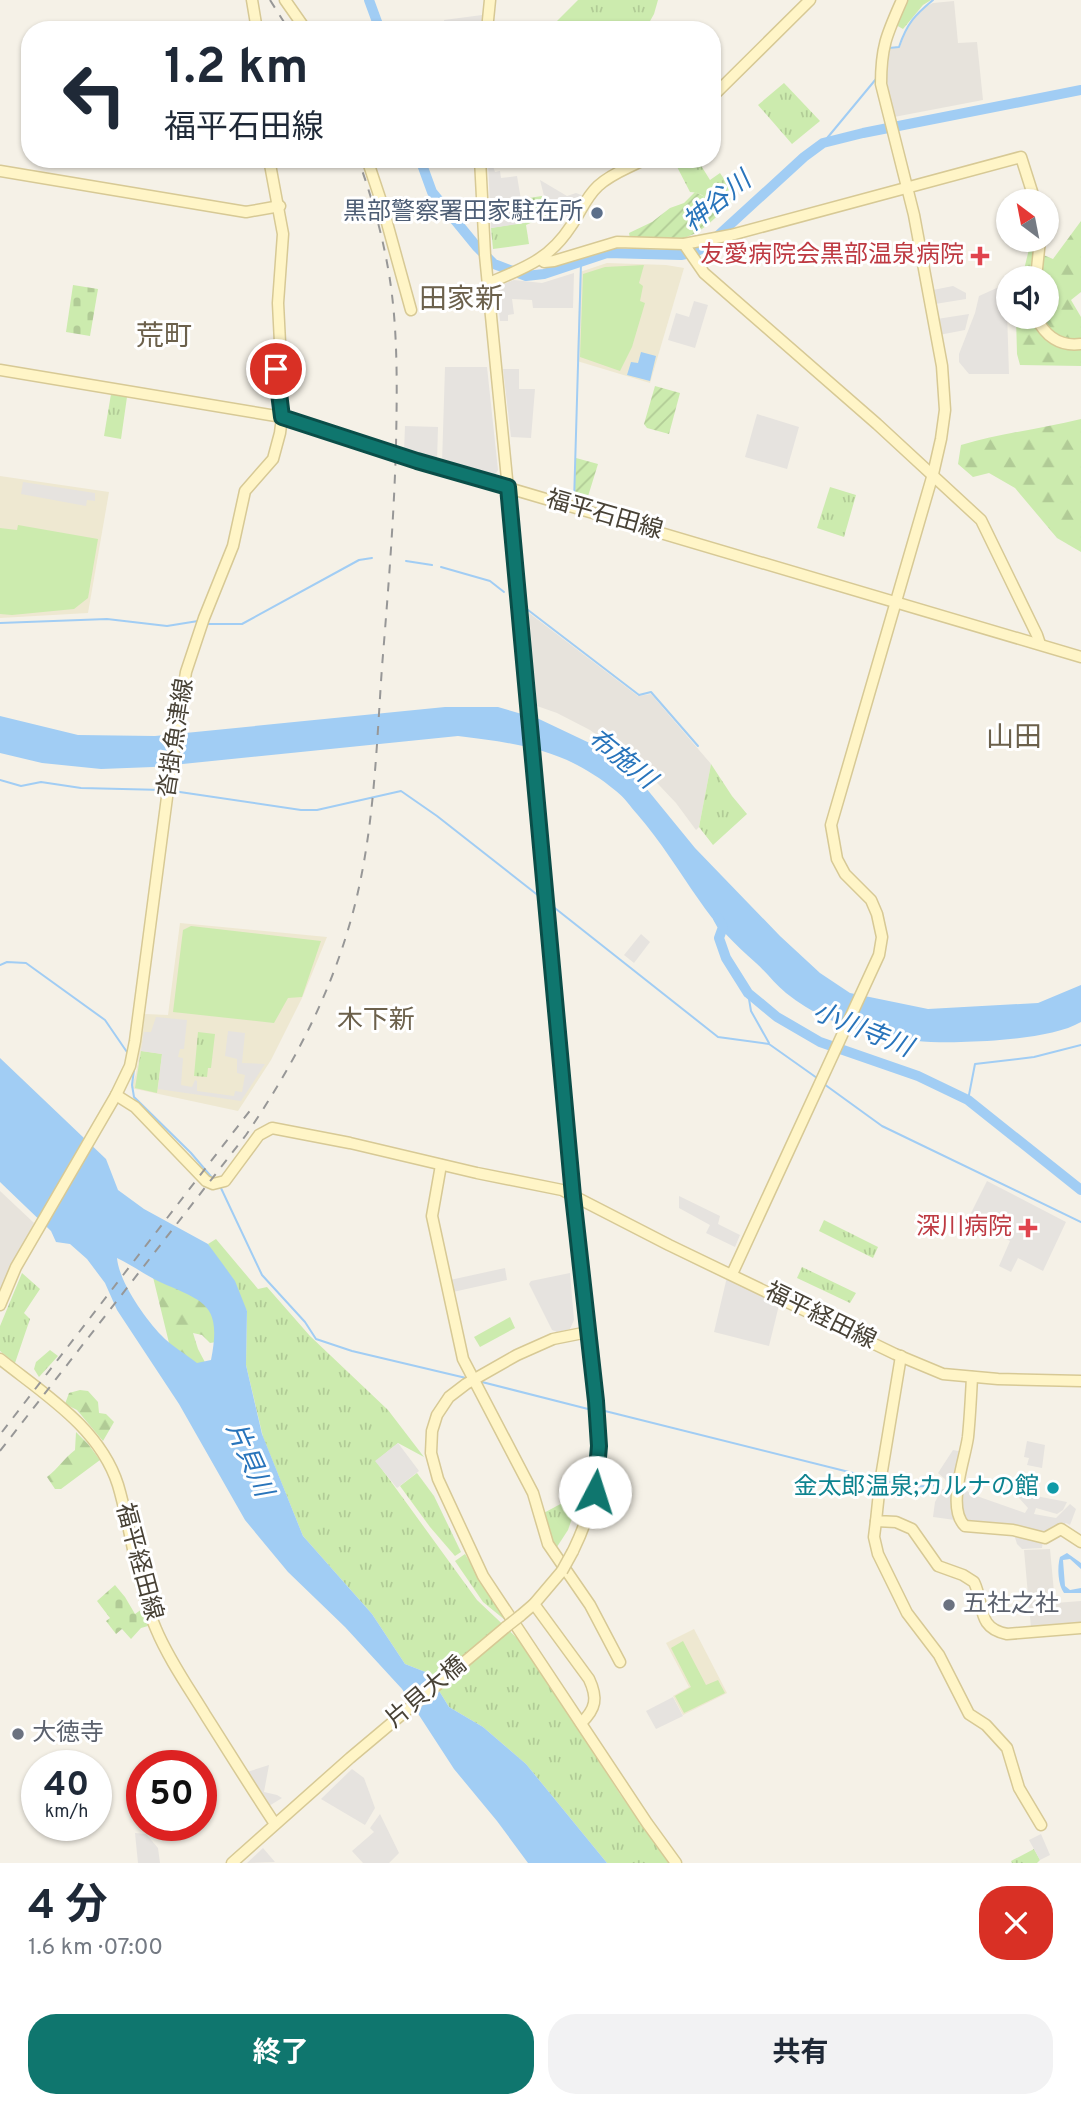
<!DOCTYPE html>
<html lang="ja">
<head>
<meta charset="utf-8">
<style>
	body { margin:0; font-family:Overpass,"Noto Sans JP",sans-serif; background:#f2f2f3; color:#1f2937; height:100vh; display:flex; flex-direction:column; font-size:26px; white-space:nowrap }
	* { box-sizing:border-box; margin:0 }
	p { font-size:23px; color:#747a83 }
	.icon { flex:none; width:38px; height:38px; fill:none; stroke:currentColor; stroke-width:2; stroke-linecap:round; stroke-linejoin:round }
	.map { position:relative; height:1863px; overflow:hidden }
	.drawer { display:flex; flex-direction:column; background:#fff; flex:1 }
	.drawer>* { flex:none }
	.guide { position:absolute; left:21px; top:21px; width:700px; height:147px; border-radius:28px; box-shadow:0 2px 5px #0004; background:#fff; color:#1f2937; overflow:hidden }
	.needle { width:46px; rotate:328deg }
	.fabs { position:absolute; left:996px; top:189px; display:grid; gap:14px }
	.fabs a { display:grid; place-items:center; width:63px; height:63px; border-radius:50%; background:#fff; box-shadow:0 2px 5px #0004; font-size:35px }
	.speed { position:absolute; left:21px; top:1750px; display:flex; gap:14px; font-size:35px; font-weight:700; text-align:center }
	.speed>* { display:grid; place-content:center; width:91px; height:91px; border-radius:50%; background:#fff; box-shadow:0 2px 5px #0004; line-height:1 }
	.speed small { font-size:18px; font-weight:400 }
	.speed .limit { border:10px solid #d22; background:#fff; color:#111 }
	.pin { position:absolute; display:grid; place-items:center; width:60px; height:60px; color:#fff; margin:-30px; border:4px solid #fff; border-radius:50%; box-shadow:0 2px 7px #0007 }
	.me { position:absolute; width:77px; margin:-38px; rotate:5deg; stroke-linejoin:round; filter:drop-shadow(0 0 5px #0008) }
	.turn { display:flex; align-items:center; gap:24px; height:147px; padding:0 28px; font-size:32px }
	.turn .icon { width:91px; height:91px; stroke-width:2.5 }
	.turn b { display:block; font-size:49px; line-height:60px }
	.round { display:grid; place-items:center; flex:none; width:74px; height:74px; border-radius:28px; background:#f2f2f3 }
	.headline { display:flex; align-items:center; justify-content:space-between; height:119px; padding:0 28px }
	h1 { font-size:42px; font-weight:700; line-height:52px }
	.button { display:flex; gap:14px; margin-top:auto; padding:14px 28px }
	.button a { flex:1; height:80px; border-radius:28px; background:#0f766e; color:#fff; font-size:28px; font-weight:700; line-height:80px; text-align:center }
	.button a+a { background:#f2f2f3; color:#1f2937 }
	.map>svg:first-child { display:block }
	.industrial { fill:#e7e3dc }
	.education { fill:#eee8d1 }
	.grass { fill:url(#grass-tufts) }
	.forest { fill:url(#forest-firs) }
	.cemetery { fill:url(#cemetery-stones) }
	.garden { fill:url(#garden-furrows) }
	.pitch { fill:#ccebae }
	.parking { fill:#e6e3df }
	.water { fill:#a1cdf4; fill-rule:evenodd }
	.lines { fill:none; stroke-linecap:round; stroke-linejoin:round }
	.stream { stroke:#a1cdf4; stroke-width:2 }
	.river { stroke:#a1cdf4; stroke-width:10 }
	.secondary-casing { stroke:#d7c995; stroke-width:13 }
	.secondary { stroke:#fff5c7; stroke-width:10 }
	.rail { stroke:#979797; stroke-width:2; stroke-dasharray:9 9; stroke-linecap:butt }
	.secondary-bridge-casing { stroke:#d7c995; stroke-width:13; stroke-linecap:butt }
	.secondary-bridge { stroke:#fff5c7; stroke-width:10 }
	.route-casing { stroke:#0a4d48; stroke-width:18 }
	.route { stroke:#0f766e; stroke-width:12 }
	.service-dot { fill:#5c6f8a; stroke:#fff; stroke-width:2.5 }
	.health-dot { fill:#e0444e; stroke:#fff; stroke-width:2.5 }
	.culture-dot { fill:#0f9aa8; stroke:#fff; stroke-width:2.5 }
	.worship-dot { fill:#6b7280; stroke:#fff; stroke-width:2.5 }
	.labels { text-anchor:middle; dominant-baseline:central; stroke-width:6; stroke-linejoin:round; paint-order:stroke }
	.service-label { font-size:24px; fill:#4e5e75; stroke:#fff; text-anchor:end }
	.health-label { font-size:24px; fill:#be3a42; stroke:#fff; text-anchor:end }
	.street-label { font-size:24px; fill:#484236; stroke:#fff }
	.culture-label { font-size:24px; fill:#0d838f; stroke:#fff; text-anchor:end }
	.worship-label { font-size:24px; fill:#5b616d; stroke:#fff; text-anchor:start }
	.water-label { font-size:26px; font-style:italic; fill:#2874bb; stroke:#fff }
	.neighbourhood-label { font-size:26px; fill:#6c614c; stroke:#fff }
	.quarter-label { font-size:28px; fill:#6c614c; stroke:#fff }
</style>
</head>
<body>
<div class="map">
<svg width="1081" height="1863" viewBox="0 0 1081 1863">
	<defs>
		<pattern id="grass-tufts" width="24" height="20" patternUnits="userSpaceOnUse" patternTransform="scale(1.75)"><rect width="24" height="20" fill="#ccebae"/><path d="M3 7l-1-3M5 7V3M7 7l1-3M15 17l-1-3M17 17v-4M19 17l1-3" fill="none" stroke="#b1cb96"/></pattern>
		<pattern id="forest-firs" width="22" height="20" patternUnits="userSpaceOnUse" patternTransform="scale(1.75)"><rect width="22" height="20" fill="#ccebae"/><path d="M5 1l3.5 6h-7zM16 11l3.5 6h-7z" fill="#b1cb96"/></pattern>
		<pattern id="cemetery-stones" width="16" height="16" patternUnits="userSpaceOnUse" patternTransform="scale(1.75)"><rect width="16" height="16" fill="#ccebae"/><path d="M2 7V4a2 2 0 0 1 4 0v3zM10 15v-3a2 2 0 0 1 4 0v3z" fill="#b1cb96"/></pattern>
		<pattern id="garden-furrows" width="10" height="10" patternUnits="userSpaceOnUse" patternTransform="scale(1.75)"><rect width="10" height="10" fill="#ccebae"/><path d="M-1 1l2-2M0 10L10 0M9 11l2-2" fill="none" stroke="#b1cb96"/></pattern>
	</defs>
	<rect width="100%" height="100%" fill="#f5f1e7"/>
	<!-- industrial -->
	<g class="industrial">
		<polygon points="954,1 958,43 977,42 983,100 894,117 886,77 888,49 900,47 907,27 923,8 933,3"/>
		<polygon points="529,613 638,696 651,694 711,764 699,827 696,830 676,803 643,768 590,730 557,713 537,706"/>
		<polygon points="0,1191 34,1223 0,1289"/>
		<polygon points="1050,1549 1055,1603 1081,1601 1081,1624 1031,1628 1024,1550"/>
	</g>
	<!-- education -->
	<g class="education">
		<polygon points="607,263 666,265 684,268 650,383 577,361 580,272"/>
		<polygon points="0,476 109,492 88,613 0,618"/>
		<polygon points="180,923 327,937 302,998 271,1060 238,1111 131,1088 136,1074 145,1014 168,1015"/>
		<polygon points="694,1629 727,1693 683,1715 673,1696 689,1687 666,1643"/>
	</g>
	<!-- grass -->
	<g class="grass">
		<polygon points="578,0 658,0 654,14 645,30 548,30"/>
		<polygon points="908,0 931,0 923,5 903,29 896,25"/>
		<polygon points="784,83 820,121 792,144 758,105"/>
		<path d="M677,159H697L710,180L720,173L737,198L720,213C711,203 704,192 690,192L674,161Z"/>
		<polygon points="542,196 553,213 526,225 529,244 493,249 491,228 525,222 522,199"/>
		<polygon points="111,394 127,397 121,439 104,436"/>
		<polygon points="830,487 856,495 844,537 817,528"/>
		<polygon points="711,764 732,796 747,814 713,845 699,827"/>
		<polygon points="198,1032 215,1034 211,1068 208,1068 207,1077 194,1076"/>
		<polygon points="141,1051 162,1054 157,1093 135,1088"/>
		<polygon points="824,1220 878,1247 873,1258 819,1231"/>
		<polygon points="216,1239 258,1289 267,1287 310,1336 388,1410 424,1457 398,1443 376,1461 477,1600 517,1638 549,1683 620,1794 669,1863 607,1863 526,1764 483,1727 449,1707 428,1673 405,1664 372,1614 303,1536 263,1437 246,1365 247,1311 208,1244"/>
		<polygon points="802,1267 856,1293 850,1303 797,1278"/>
		<polygon points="22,1273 40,1289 24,1313 30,1319 15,1363 0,1351 0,1326"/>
		<polygon points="417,1473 434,1496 461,1552 455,1556 430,1527 400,1486"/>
		<polygon points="581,1493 568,1530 553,1553 540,1515"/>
		<polygon points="465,1554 505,1620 483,1602 455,1561"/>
		<polygon points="1034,1849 1040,1860 1037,1863 1012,1863 1011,1861"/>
	</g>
	<!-- forest -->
	<g class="forest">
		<polygon points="1081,221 1081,292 1071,300 1081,317 1081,366 1020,365 1017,354 1016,317 1046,317 1046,278 1022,278 1029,249 1053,259"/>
		<path d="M1081,419V552L1057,538L1015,488L989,473L973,477L958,464L961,445C1001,433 1041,429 1081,419Z"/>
		<polygon points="152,1273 221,1306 222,1341 210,1343 202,1335 193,1333 198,1349 208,1368 202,1377 170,1347"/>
		<polygon points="50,1350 58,1356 39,1377 34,1369 36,1362"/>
		<polygon points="80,1390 88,1391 98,1402 99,1413 106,1414 114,1422 103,1441 77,1410 65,1404 69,1393"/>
		<path d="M76,1432L88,1444L100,1460L61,1489H55L47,1477C58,1469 64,1458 75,1450Z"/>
	</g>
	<!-- cemetery -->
	<g class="cemetery">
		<polygon points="73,285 98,289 90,336 66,332"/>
		<polygon points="115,1585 125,1597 135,1614 142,1609 148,1626 141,1628 131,1639 122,1629 116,1634 106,1621 110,1618 97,1601"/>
	</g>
	<!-- garden -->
	<g class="garden">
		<path d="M695,192L707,198L720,213C691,244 671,243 630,239L629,233L652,222L670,208L684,203Z"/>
		<polygon points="655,386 680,393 669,434 647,428 644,424"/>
		<polygon points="576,458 598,464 585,506 574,502"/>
	</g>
	<!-- pitch -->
	<g class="pitch">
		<polygon points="644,265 639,283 643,286 640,301 645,303 632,347 620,371 580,357 583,274 605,267"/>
		<polygon points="18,525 98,539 88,598 74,609 12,615 0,614 0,528 17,530"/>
		<polygon points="191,926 321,941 302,997 288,998 274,1023 173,1012 183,930"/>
		<polygon points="510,1317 515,1328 480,1347 474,1337"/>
		<polygon points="683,1641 706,1685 718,1680 725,1693 684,1713 675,1696 691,1687 671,1648"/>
	</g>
	<!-- parking -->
	<g class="parking">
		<polygon points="482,15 481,30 446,30 444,20"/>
		<polygon points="488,163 492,163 495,172 500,171 501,178 517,176 525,223 491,228"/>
		<polygon points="540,180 567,196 576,193 584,196 573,218 554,211 545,200"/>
		<polygon points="574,273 573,308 533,308 532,300 512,299 514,314 508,315 508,321 500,321 497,294 501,285 514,280 542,283"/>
		<polygon points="1006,280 1009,374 969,374 959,362 959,354 975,313 979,296 999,287"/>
		<polygon points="953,286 966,293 966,299 935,304 933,290"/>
		<polygon points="694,301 708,305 695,348 668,340 676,313 689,317"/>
		<polygon points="969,314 965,330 939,335 937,319"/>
		<polygon points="445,367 487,367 498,470 494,477 442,464"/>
		<polygon points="503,369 519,369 519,389 535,389 531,438 511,437"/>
		<polygon points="757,414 799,427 787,469 745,457"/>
		<polygon points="405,426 438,427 437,462 404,453"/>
		<polygon points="23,482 95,493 95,501 87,500 86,506 21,494"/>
		<polygon points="641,934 650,942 634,963 624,955"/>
		<polygon points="156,1017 187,1020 184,1049 180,1049 178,1057 183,1058 181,1085 192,1087 195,1080 197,1081 197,1091 234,1096 235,1091 242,1092 245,1075 237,1073 237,1059 225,1056 228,1031 245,1033 242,1063 265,1064 241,1101 158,1089 162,1054 141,1051 144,1032 151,1032"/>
		<polygon points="987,1181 1066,1222 1043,1271 1018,1258 1011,1272 999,1266 1010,1241 968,1219"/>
		<polygon points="679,1196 720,1216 718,1224 740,1235 735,1247 706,1233 710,1225 679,1208"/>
		<polygon points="505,1268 507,1280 453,1292 450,1280"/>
		<polygon points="570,1273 574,1320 570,1329 557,1332 552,1330 529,1284 531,1281"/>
		<polygon points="727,1277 780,1301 769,1346 714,1332"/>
		<polygon points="1027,1441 1045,1445 1042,1468 1027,1465 1029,1458 1024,1457"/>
		<polygon points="398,1443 419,1471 397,1488 375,1461"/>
		<polygon points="953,1450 963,1452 955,1491 955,1520 933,1517 935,1502 942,1489 951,1490 945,1479 938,1473"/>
		<polygon points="1027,1481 1039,1484 1038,1490 1032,1489 1031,1495 1067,1502 1063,1510 1057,1514 1036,1508 1034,1514 1056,1518 1070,1504 1076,1509 1070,1525 1066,1523 1049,1534 964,1524 960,1504 962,1487 971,1494 1025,1513 1028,1508 1019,1498"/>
		<polygon points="1014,1534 1043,1541 1042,1548 1022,1549 1017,1544"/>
		<polygon points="673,1697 683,1716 656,1729 646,1711"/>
		<polygon points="269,1765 264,1792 277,1795 282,1798 269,1806 247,1772"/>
		<polygon points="352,1769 364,1778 375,1808 365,1825 321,1799"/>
		<polygon points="380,1814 399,1853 389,1863 363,1863 352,1851 374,1832 370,1828"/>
		<polygon points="135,1833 146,1834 158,1848 160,1863 138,1863"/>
		<polygon points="1041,1834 1050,1855 1040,1860 1029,1840"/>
		<polygon points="263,1848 275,1862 248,1863 247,1863"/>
	</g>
	<!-- water -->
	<g class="water">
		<polygon points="641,352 656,356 650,381 627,375 631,362 638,363"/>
		<path d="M445,707H498L539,719L598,747L646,788L695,848L780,936L820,973L850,993L928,1009L1038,1003L1081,985V1022C1054,1038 993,1041 961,1042C899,1044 836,1033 786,993C775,984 766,972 756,963C734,944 715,924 699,900C678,870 662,843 637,814C630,806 624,797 616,791C565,749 521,744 458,736L153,767L101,769L42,763L0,753V716L78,735L155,736Z"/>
		<path d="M0,1058L106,1159L118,1190L144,1209L208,1244L222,1263L235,1281L247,1311L246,1365L262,1434L303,1536L372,1614L405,1664L428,1673L449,1707L483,1727L526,1764L607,1863H528L497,1821L454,1769L402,1689L345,1627L288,1572L245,1520L179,1404L117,1310L105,1283L87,1259L70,1244L56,1242L51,1231L0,1182ZM117,1258C132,1265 145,1275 160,1282C205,1302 222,1304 211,1360L197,1363C186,1354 171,1346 161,1335C145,1318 119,1282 117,1258Z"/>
		<path d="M1067,1553L1081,1563V1569L1070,1559L1063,1560L1065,1586L1070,1590L1081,1588V1593H1064C1058,1585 1057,1567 1060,1557Z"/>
	</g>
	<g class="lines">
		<!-- stream -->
		<g class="stream">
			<path d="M885,70L889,48L899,47C907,23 915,15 933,0"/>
			<polyline points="823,143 876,79"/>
			<polyline points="574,502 581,263"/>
			<polyline points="406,561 432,565"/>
			<polyline points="441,567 490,581 504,592"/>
			<polyline points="528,610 639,695 651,692 698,746"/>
			<polyline points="0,623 107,619 167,626 198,621"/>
			<polyline points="208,624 242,624 359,560 372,558"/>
			<polyline points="0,780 21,786 41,782 81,788 164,790"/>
			<polyline points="173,791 301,810 317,810 401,791 437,816 544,900"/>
			<polyline points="551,905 718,1037 769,1044 817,1078"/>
			<polyline points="0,965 7,962 26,963 105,1020 129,1055"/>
			<polyline points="748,993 751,1011 769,1043"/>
			<polyline points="135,1062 132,1085 134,1097 191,1153 214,1180"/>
			<polyline points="824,1084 882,1126 1081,1222"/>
			<polyline points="968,1100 975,1064 1034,1057 1081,1045"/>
			<polyline points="220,1186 262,1275 305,1322 316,1339 352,1351 466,1378"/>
			<polyline points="478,1381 592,1410"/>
			<polyline points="601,1410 877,1479"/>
			<polyline points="886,1481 912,1487 937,1485"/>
		</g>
		<!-- river -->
		<g class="river">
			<polyline points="369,0 380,30"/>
			<polyline points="420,159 432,192 477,247 494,264 526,276 544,274 607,253 681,255 696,252 710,243 804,157 823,143 863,133 1081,90"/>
			<polyline points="718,918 723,927 719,938 726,958 748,993 777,1017 820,1042 918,1076 968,1100 1081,1190"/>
		</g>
		<!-- secondary casing -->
		<g class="secondary-casing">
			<g id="secondary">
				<polyline points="252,0 257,30"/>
				<polyline points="285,0 306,30"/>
				<polyline points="487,30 490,0"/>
				<polyline points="712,97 810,0"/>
				<polyline points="367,159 381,201 411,310"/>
				<path d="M480,159L485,255L535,764L573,1196L597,1418C600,1469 596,1504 573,1551"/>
				<polyline points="0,171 246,212 280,206"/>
				<polyline points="684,244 704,273 877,424 981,520 1037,635 1040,644"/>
				<polyline points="541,259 544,262 554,261 617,242 684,244 731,235 1021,157 1035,201"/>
				<polyline points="1036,278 1040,240"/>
				<path d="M489,283C524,268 549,260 571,226C580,213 586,197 598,186C612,173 629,168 645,159"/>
				<path d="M1036,317C1045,336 1060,347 1081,344"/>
				<polyline points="0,370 282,417 417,461 1081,657"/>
				<polyline points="116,1095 135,1107 206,1181 213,1184 225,1181 259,1135 272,1128 350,1143 477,1173 562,1190 669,1245 895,1354 943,1374 998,1379 1081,1381"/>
				<polyline points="441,1165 432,1216 463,1359 533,1493 548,1544 590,1605 620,1662"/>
				<path d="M732,1274L879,955L882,937L877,914L871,900L845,874L837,859L831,825L933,474L941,439L945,410L942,366L914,215L881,84C881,46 887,34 902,0"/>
				<polyline points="0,1305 16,1267 116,1095 130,1066 135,1041 169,782 186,672 204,618 233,546 245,491 273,459 280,433 282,417 276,378 280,343 278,303 283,234 269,159"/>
				<polyline points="588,1332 553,1339 517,1355 466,1384 449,1397 437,1415 432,1431 431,1453 438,1479 483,1576 647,1823 676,1863"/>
				<path d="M901,1356L880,1483L876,1521L896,1522L912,1529L938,1566L963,1575L974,1582C985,1605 976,1628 1007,1634L1081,1628"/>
				<path d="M0,1359C44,1394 100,1428 118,1485C132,1532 136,1583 156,1629C169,1660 189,1688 206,1716C229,1752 251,1788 275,1824"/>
				<path d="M972,1377C971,1397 970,1417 968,1437C965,1460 946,1508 965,1526L1013,1530L1045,1538L1061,1529L1081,1542"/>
				<polyline points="876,1521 874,1537 878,1554 907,1613 939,1655 969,1714 986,1725 1007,1748 1019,1788 1041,1825"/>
				<path d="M534,1604L589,1679C598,1698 596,1709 581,1723"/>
				<polyline points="520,1616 534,1604 562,1571"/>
				<polyline points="232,1863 350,1758 506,1627"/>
			</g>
		</g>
		<!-- secondary -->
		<use href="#secondary" class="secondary"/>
		<!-- rail -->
		<g class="rail">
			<polyline points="270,0 289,30"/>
			<polyline points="2,1432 252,1108"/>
			<path d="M0,1451L246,1135C291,1069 328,1000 350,923C374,840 376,753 382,667C388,593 394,519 396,445C397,393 398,339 391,287C385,244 373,200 358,159"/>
		</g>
		<!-- secondary-bridge casing -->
		<g class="secondary-bridge-casing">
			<g id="secondary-bridge">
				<polyline points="562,1571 573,1551"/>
				<polyline points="506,1627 520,1616"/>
			</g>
		</g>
		<!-- secondary-bridge -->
		<use href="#secondary-bridge" class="secondary-bridge"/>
	</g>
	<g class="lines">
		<!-- route casing -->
		<g class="route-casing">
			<polyline id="route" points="276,369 282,417 417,461 508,487 573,1196 596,1401 599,1446 595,1492"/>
		</g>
		<!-- route -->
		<use href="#route" class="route"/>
	</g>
	<!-- markers -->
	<circle class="service-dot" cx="597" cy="213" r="7"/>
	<g class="health-dot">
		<path d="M976.5 245.5h7v7h7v7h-7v7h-7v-7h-7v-7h7z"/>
		<path d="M1024.5 1217.5h7v7h7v7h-7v7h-7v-7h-7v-7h7z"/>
	</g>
	<circle class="culture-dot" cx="1053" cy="1488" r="7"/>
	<g class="worship-dot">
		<circle cx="949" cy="1605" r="7"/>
		<circle cx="18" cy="1734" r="7"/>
	</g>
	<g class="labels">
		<!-- service labels -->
		<g class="service-label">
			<text x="583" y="213">黒部警察署田家駐在所</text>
		</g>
		<!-- health labels -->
		<g class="health-label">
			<text x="964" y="256">友愛病院会黒部温泉病院</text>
			<text x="1012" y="1228">深川病院</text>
		</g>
		<!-- street labels -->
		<g class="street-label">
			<text transform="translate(604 516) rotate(16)">福平石田線</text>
			<text transform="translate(177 738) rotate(-81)">沓掛魚津線</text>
			<text transform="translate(820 1317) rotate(26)">福平経田線</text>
			<text transform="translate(138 1562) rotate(75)">福平経田線</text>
			<text transform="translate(427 1693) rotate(-40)">片貝大橋</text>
		</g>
		<!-- culture labels -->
		<g class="culture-label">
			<text x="1039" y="1488">金太郎温泉;カルナの館</text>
		</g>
		<!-- worship labels -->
		<g class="worship-label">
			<text x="963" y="1605">五社之社</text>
			<text x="32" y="1734">大徳寺</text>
		</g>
		<!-- water labels -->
		<g class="water-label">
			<text transform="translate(718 203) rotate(-39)">神谷川</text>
			<text transform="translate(621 760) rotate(39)">布施川</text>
			<text transform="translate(862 1031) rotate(22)">小川寺川</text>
			<text transform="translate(248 1460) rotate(66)">片貝川</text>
		</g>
		<!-- neighbourhood labels -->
		<g class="neighbourhood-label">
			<text x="376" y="1021">木下新</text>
		</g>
		<!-- quarter labels -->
		<g class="quarter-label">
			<text x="461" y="301">田家新</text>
			<text x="164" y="338">荒町</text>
			<text x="1014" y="739">山田</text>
		</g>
	</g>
</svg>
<div class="fabs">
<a><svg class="needle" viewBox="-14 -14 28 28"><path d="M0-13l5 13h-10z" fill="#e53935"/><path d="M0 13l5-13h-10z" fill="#747a83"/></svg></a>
<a><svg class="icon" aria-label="sound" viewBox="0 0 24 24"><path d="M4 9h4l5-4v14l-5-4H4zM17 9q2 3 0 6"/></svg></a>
</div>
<div class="speed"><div>40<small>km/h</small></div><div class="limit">50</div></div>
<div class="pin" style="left:276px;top:369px;background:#d93025"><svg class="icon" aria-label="arrive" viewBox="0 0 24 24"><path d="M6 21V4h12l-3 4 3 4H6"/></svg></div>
<svg class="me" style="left:595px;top:1492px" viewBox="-20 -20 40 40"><circle r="19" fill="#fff"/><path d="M0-13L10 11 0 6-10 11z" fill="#0f766e"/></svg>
<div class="guide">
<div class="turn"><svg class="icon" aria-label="left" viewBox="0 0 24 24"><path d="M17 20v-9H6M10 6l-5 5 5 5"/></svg><div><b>1.2 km</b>福平石田線</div></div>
</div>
</div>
<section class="drawer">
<div class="headline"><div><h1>4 分</h1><p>1.6 km · 07:00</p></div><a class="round" style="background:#d93025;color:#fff"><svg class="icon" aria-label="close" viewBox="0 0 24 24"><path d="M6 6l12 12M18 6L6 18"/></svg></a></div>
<div class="button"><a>終了</a><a>共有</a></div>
</section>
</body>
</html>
